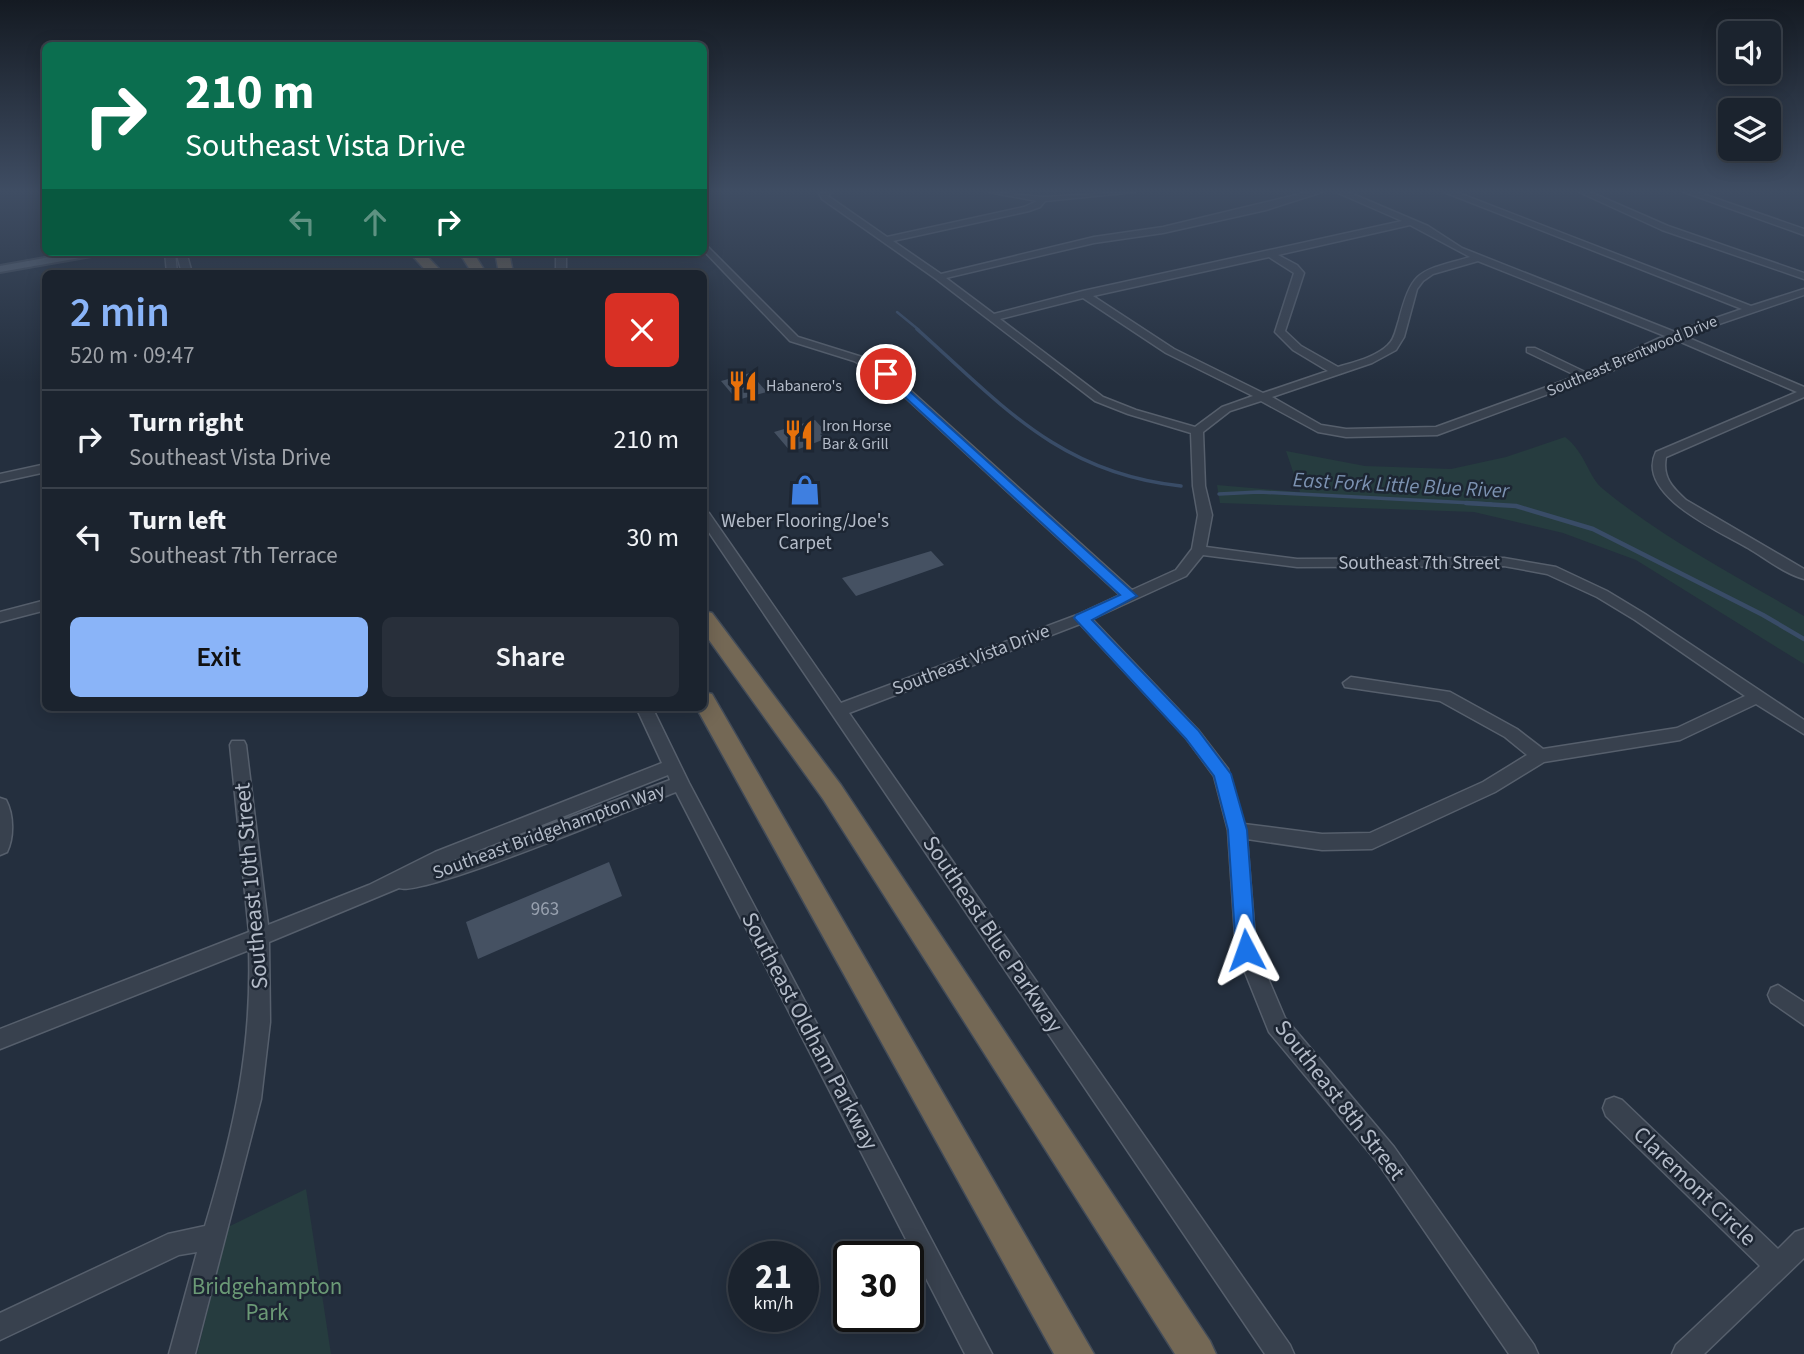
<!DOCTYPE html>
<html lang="en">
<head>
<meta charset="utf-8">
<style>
	body { margin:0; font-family:"Source Sans 3",sans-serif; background:#282f3a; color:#f1f3f6; height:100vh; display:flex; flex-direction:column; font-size:26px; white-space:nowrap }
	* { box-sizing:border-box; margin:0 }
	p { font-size:23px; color:#a0a4aa }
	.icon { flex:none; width:38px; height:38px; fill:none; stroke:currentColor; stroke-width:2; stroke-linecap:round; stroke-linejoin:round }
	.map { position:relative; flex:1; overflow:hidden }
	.drawer { position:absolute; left:42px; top:270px; width:665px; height:441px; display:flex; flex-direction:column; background:#1b232e; border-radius:10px; box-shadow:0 4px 18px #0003,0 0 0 2px #39404a }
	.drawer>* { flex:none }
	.banner { position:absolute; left:42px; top:42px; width:665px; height:214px; border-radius:10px; box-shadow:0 4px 18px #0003,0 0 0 2px #39404a; background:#0b6e4f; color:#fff; overflow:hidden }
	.buttons { position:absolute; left:1718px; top:21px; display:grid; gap:14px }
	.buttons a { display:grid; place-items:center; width:63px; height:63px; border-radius:10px; background:#1b232e; box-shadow:0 4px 18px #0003,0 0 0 2px #39404a; font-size:35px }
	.speed { position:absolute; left:728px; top:1241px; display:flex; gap:14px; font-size:35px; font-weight:700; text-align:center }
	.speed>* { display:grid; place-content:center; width:91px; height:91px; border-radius:50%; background:#1b232e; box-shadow:0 4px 18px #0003,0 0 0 2px #39404a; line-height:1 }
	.speed small { font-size:18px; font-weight:400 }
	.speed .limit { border:4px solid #111; border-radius:10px; background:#fff; color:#111 }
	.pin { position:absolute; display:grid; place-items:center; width:60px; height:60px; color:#fff; margin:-30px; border:4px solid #fff; border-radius:50%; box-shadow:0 2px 7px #0007 }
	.me { position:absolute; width:77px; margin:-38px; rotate:356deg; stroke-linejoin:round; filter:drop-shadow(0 0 5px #0008) }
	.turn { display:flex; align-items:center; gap:24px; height:147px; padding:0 28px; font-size:32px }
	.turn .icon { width:91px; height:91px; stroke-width:2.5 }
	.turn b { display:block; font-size:49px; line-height:60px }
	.lanes { display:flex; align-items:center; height:66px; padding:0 28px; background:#0003; justify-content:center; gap:35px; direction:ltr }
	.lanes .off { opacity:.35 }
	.round { display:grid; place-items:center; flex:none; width:74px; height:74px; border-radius:10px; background:#282f3a }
	.headline { display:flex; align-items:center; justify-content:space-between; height:119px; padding:0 28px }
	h1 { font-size:42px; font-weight:600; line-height:52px; color:#8ab4f8 }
	.cta { display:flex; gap:14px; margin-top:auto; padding:14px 28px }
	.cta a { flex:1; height:80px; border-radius:10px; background:#8ab4f8; color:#111; font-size:28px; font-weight:600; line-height:80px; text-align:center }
	.cta a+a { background:#282f3a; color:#f1f3f6 }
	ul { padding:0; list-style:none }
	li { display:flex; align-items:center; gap:21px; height:98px; padding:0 28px; border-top:2px solid #39404a }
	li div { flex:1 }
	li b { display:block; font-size:26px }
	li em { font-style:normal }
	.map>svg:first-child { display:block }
	.green { fill:#263c3f }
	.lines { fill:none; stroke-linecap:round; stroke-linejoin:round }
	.stream-far2 { stroke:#394c67; stroke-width:2.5 }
	.stream-far1 { stroke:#394c67; stroke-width:3.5 }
	.stream { stroke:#394c67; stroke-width:4.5 }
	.building { fill:#455162 }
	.minor-casing { stroke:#565f6c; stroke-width:3 }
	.major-casing { stroke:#414a57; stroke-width:4 }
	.highway-casing { stroke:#434c59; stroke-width:3 }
	.minor { fill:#38414e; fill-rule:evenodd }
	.major { fill:#56606e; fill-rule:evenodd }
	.highway { fill:#746855; fill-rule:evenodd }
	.route { fill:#1a73e8; stroke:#114b97; stroke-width:2 }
	.labels { text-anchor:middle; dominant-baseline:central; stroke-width:5; stroke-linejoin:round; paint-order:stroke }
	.far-street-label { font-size:16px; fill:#b4bcc9; stroke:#1d2633 }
	.far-poi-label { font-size:16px; fill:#b4bcc9; stroke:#1d2633; text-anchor:start }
	.poi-label { font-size:19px; fill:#b4bcc9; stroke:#1d2633 }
	.street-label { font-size:19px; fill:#b4bcc9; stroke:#1d2633 }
	.near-number-label { font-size:19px; fill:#98a1af }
	.water-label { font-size:21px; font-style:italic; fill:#7c92b1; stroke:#1d2633 }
	.near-street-label { font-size:23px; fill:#b4bcc9; stroke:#1d2633 }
	.near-park-label { font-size:23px; fill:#6b9a76; stroke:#1d2633 }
</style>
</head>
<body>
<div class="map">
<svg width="1804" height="1354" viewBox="0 0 1804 1354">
	<rect width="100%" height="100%" fill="#242f3e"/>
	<!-- green -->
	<g class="green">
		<path d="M1565,437C1586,453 1588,477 1603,489C1664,539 1736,576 1804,616V664L1636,560L1563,533L1474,512L1220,503L1217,485L1300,492L1286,451L1365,466L1451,469L1506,457Z"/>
		<polygon points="306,1189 331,1354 197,1354 228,1227"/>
	</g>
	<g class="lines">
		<!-- stream-far2 -->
		<polyline class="stream-far2" points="897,312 919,330"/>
		<!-- stream-far1 -->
		<g class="stream-far1">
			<path d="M917,329C1002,405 1059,473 1181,486"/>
			<polyline points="1219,494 1259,492 1491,504"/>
		</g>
		<!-- stream -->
		<polyline class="stream" points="1466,503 1516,506 1593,529 1763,615 1804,639"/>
	</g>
	<!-- building -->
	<g class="building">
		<polygon points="750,373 767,392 737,400 721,381"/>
		<polygon points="815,420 826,432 820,434 825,439 791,452 774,432"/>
		<polygon points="931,551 944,565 856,596 842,578"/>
		<polygon points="609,862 622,896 478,959 466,922"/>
	</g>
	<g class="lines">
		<!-- minor casing -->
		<g class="minor-casing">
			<g id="minor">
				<path d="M831,192L828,196L887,237L1024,207L1037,201L989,192L1043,197L1135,192L1045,201L1040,207L1029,211L893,241L941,274L1094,237L1163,227L1308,192H1322L1266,210L1163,233L1094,243L946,278L994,314L1083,291L1402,221L1336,192H1348L1428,226L1462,248L1675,332L1742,309L1444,192H1456L1751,306L1804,289V295L1684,336L1804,387V397L1666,457C1662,477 1672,487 1686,500L1804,569V579C1785,574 1765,558 1748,548C1719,531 1635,495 1656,452L1797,392L1674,339L1651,348L1619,368L1437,435L1346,437L1318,432L1261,401L1230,411L1203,432L1205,486L1212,515L1206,547L1297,559L1504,558L1556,567L1607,591L1645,614L1804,720V734L1756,704L1680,740L1544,762L1495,792L1372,849L1322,850L1247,839L1256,950L1285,1018L1394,1147L1534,1345L1538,1354H1509L1378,1163L1269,1032L1236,950L1228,830L1214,776L1186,738L1080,624L849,713L1290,1345L1294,1354H1265L704,525V512L709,513L841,703L1077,615L1120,595L882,376L854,361L790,341L704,251V243L798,337L862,357L890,372L1132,590L1176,570L1192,549L1198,515L1193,486L1191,433L1128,414L1095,401L936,279L822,199L819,193ZM1410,225L1470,257C1420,272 1413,267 1399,320C1396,328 1395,339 1388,345C1376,357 1354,362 1338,367L1301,346L1285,331L1304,273L1297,265L1278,255ZM1269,257L1294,273L1275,332L1293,350L1328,371L1263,393L1174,349L1093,296ZM1478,261L1665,336C1638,346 1614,363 1587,373L1535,348H1527V352L1577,376L1436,427L1346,429L1321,425L1272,397L1372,363L1396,350L1404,337L1417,289L1423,281L1433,274ZM1083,298L1166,353L1253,396L1222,407L1195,427L1136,410L1103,397L1000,319ZM1203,555L1297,567L1504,566L1547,574L1597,597L1635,620L1745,696L1677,728L1543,749L1517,729L1450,692L1351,677L1343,683L1345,687L1440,701L1505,737L1527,755L1483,782L1370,833L1322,834L1244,824L1228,769L1198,730L1092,619L1186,576Z"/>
				<polygon points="1579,192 1590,192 1668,226 1804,273 1804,279 1662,230"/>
				<polygon points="1684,192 1697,192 1804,229 1804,235"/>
				<polygon points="165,252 175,252 177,273 167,273"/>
				<polygon points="176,252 186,252 192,273 182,273"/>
				<rect x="556" y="252" width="10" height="21"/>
				<polygon points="46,464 46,472 0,482 0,474"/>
				<polygon points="46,600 46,610 0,622 0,612"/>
				<path d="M636,707H652L689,783L992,1354H965L676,792C639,806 421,898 399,888L269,942L270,1022L261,1099L195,1354H169L197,1252L179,1255L0,1340V1313L168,1234L205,1226C234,1130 252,1050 249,950L0,1049V1029L249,932L230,745L232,741H244L246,745L268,925L369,885L435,852L662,763ZM668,775L670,780L443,865L449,862Z"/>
				<path d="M0,798L6,800C14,815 14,838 7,852L0,855Z"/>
				<polygon points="1778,985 1804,1002 1804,1025 1771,1002 1768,995 1771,988"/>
				<polygon points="1614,1097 1622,1100 1778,1249 1795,1232 1804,1229 1804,1258 1704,1354 1672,1354 1676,1345 1760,1266 1606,1116 1603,1108 1606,1100"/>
			</g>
		</g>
		<!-- major casing -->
		<g class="major-casing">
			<polygon id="major" points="78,252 103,252 97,255 0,272 0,266"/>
		</g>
		<!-- highway casing -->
		<g class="highway-casing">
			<g id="highway">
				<polygon points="409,252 423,252 443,273 428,273"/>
				<polygon points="459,252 473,252 486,273 472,273"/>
				<polygon points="495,252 509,252 513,273 499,273"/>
				<polygon points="704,611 712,613 841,785 1210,1341 1216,1354 1175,1354 823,799 704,633"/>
				<polygon points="704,692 712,694 1094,1354 1054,1354 696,707 704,707"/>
			</g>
		</g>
		<!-- minor -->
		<use href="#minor" class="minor"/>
		<!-- major -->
		<use href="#major" class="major"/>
		<!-- highway -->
		<use href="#highway" class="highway"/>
	</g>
	<!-- sky -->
	<linearGradient id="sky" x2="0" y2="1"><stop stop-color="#141a22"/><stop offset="0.5" stop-color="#3f4d63"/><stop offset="1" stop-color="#3f4d63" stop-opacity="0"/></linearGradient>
	<rect width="1804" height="382" fill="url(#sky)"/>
	<!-- route -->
	<polygon class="route" points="886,370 1137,596 1092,620 1198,730 1231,774 1247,830 1256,950 1253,956 1246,959 1238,956 1236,950 1228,830 1214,776 1186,739 1074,618 1076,615 1120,595 882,376 880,374"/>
	<!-- icons -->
	<defs>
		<g id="restaurant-bare" transform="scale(2.415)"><path d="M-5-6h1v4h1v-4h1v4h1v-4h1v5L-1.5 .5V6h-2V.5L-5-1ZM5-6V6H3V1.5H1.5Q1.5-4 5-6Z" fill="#e8710a" stroke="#1d2633" stroke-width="2.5" paint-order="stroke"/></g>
		<g id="shop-bare" transform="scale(2.415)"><path d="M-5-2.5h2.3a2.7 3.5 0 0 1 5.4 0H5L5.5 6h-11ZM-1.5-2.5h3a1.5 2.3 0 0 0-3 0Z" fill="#3f7fe0" stroke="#1d2633" stroke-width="2.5" paint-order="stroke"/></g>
	</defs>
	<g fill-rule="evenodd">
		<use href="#restaurant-bare" x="743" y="386"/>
		<use href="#restaurant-bare" x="799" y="435"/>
		<use href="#shop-bare" x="805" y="490"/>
	</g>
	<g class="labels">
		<!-- far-street labels -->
		<g class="far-street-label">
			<text transform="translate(1632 356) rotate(-23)">Southeast Brentwood Drive</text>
		</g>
		<!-- far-poi labels -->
		<g class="far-poi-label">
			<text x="766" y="386">Habanero's</text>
			<text x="822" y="426">Iron Horse<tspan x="822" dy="18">Bar &amp; Grill</tspan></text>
		</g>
		<!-- poi labels -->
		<g class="poi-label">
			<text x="805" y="521">Weber Flooring/Joe's<tspan x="805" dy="22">Carpet</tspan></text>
		</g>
		<!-- street labels -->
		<g class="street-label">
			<text x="1419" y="563">Southeast 7th Street</text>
			<text transform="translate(971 660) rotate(-21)">Southeast Vista Drive</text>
			<text transform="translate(549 832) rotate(-20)">Southeast Bridgehampton Way</text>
		</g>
		<!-- near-number labels -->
		<g class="near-number-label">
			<text x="545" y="909">963</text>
		</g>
		<!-- water labels -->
		<g class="water-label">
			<text transform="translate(1401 485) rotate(3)">East Fork Little Blue River</text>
		</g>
		<!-- near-street labels -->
		<g class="near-street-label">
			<text transform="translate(251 886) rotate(-95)">Southeast 10th Street</text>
			<text transform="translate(993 934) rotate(56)">Southeast Blue Parkway</text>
			<text transform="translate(810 1031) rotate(62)">Southeast Oldham Parkway</text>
			<text transform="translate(1340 1100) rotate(52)">Southeast 8th Street</text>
			<text transform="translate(1695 1186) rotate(44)">Claremont Circle</text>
		</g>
		<!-- near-park labels -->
		<g class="near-park-label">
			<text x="267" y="1286">Bridgehampton<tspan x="267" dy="26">Park</tspan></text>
		</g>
	</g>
</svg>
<div class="buttons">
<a><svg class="icon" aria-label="sound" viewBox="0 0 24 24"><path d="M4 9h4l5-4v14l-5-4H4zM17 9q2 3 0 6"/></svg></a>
<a><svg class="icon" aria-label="layers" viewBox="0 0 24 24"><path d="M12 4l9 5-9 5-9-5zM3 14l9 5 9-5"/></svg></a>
</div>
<div class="speed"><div>21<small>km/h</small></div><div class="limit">30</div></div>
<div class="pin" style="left:886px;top:374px;background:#d93025"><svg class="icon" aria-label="arrive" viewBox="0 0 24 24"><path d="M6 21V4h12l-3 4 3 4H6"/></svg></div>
<svg class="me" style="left:1246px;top:950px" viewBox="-20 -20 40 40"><path d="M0-17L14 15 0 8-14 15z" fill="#1a73e8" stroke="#fff" stroke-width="4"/></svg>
<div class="banner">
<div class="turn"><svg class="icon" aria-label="right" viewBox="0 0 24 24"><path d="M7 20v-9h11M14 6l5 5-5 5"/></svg><div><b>210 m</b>Southeast Vista Drive</div></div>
<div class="lanes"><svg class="icon off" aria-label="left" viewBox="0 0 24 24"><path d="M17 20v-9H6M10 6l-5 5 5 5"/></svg><svg class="icon off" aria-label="ahead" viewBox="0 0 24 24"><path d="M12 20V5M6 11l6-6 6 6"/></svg><svg class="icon" aria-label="right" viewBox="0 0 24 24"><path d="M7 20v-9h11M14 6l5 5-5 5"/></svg></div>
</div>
<section class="drawer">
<div class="headline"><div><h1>2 min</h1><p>520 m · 09:47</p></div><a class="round" style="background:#d93025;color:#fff"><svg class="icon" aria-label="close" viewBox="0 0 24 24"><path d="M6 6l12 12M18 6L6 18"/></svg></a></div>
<ul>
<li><svg class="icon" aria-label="right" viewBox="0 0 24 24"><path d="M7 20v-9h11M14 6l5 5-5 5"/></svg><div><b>Turn right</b><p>Southeast Vista Drive</p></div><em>210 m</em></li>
<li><svg class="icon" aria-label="left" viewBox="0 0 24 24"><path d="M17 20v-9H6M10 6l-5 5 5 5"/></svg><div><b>Turn left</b><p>Southeast 7th Terrace</p></div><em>30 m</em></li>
</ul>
<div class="cta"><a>Exit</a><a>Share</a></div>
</section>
</div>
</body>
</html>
